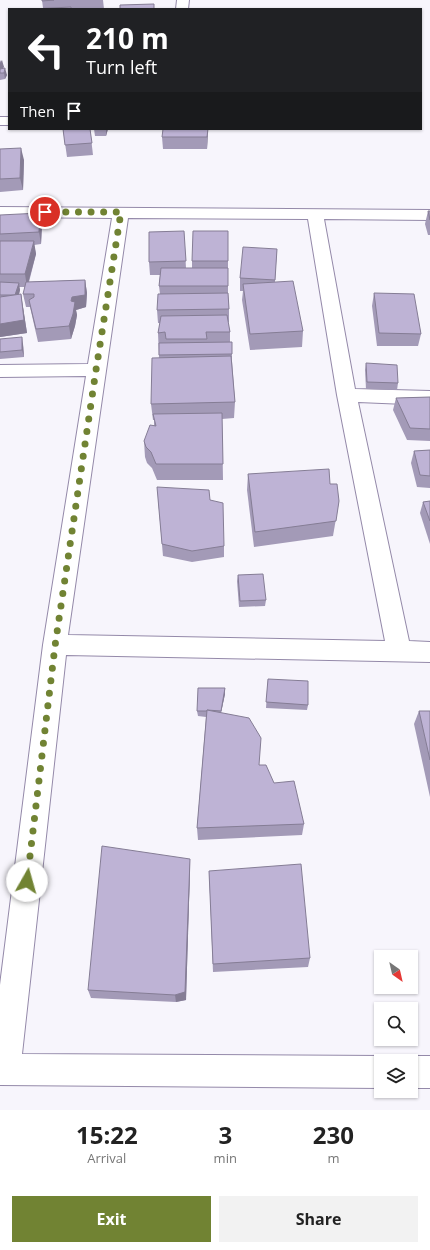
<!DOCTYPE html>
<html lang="en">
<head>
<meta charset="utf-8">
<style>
	body { margin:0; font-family:"Open Sans",sans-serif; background:#f2f2f2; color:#222; height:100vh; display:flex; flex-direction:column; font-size:15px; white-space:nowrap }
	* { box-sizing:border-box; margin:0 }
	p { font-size:13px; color:#767676 }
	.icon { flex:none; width:22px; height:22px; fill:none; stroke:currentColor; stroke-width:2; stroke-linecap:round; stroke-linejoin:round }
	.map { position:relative; height:1110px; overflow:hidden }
	.panel { display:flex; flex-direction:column; background:#fff; flex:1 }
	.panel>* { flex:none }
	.top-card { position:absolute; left:8px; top:8px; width:414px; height:122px; border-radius:0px; box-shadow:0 1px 3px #0004; background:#202124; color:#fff; overflow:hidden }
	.needle { width:26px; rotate:146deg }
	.fabs { position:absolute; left:374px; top:950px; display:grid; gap:8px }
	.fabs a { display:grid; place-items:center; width:44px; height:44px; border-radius:0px; background:#fff; box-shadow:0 1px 3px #0004; font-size:20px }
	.pin { position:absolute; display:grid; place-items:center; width:34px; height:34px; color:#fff; margin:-17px; border:2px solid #fff; border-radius:50%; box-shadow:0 1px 4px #0007 }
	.me { position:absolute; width:44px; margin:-22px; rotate:7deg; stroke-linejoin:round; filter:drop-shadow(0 0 3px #0008) }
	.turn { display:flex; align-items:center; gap:14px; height:84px; padding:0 12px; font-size:18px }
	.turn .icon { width:52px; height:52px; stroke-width:2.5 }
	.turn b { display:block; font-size:28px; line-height:34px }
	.then { display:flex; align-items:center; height:38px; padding:0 12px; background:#0003; gap:8px; font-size:15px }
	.eta { display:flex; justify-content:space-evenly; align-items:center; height:68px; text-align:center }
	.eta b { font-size:24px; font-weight:700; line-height:28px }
	.button { display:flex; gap:8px; margin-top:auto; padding:8px 12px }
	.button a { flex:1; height:46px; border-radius:0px; background:#718333; color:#fff; font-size:16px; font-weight:700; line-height:46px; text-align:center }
	.button a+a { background:#f2f2f2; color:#222 }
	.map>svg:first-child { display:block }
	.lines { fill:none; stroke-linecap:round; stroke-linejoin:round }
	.minor-casing { stroke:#9489a9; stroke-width:2 }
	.minor { fill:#fff; fill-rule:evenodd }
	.wall { fill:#a39ab7 }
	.shaded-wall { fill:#857d95 }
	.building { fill:#beb3d5; stroke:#857d95 }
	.route { stroke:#718333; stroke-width:7; stroke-dasharray:0 12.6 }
</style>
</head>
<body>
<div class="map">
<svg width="430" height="1110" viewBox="0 0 430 1110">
	<rect width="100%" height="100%" fill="#f7f5fc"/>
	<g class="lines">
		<!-- minor casing -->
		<g class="minor-casing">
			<g id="minor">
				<polygon points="177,0 189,0 188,9 176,9"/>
				<rect x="0" y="117" width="9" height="8"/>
				<path d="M0,207L430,210V220L324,219L355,389L430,391V405L358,402L409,641L430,642V662L66,655L22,1054L381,1056L392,1061H381V1088L0,1085V985L43,645L86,376L0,377V365L88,364L112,218L0,217ZM128,218L308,219L337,395L385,641L68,635Z"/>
				<polygon points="411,1056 430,1056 430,1088 411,1088 411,1061 400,1061"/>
			</g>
		</g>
		<!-- minor -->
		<use href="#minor" class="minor"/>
	</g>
	<!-- wall -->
	<g class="wall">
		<polygon points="42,0 103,0 104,9 33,9 43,8"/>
		<polygon points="0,60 4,67 2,69 7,75 5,79 0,80"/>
		<polygon points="63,129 90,129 93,155 67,157"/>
		<polygon points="94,129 108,129 106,136 95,136"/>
		<polygon points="208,129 207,149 163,149 162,137"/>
		<polygon points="0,149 24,160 23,190 0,192"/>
		<polygon points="428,211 430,211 430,235 428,235 425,224"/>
		<polygon points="0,215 42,225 41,244 34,245 36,254 29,282 85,280 87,293 86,307 76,310 77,315 75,326 71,339 38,342 30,307 26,307 23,294 25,287 19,287 20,290 19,294 23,307 27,333 0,337"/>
		<polygon points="184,231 186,268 192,268 192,261 228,231 228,293 229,309 229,322 228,322 230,332 230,342 232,342 232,361 235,402 234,418 222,419 223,480 157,480 152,468 147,463 145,457 144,441 154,425 154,420 153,420 151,404 159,358 158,333 160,323 158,323 157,310 160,294 159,286 160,275 150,275 149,262"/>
		<polygon points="277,249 275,282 303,331 302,347 250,350 242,300 243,291 240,291 240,278"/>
		<polygon points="374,293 421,334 418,346 377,346 372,306"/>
		<polygon points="0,339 23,344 24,357 0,359"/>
		<polygon points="366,363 398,383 397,390 366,389 365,370"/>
		<polygon points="430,397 430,441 407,440 393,410 396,398"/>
		<polygon points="430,450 430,488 417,487 411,463 414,451"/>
		<polygon points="248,474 330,484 339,501 333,536 254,547 247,490"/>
		<polygon points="158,499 210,500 224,546 224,557 192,562 163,556"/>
		<polygon points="430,501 430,544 420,513 423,502"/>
		<polygon points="238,575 266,600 265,606 239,607 237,581"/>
		<polygon points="268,679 308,705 307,710 266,708"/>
		<polygon points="225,688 225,694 221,713 259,765 304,824 302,835 198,840 197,828 206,717 198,716 197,711"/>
		<polygon points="419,711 430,711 430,797 414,724"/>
		<polygon points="190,859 190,870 186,1000 176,1002 91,998 88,990"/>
		<polygon points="209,871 310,958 308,967 213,972"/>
	</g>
	<!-- shaded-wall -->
	<g class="shaded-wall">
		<polygon points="2,60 4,67 0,71 0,63"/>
		<polygon points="5,68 7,75 5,79 4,73"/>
		<polygon points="106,129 108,129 106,136"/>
		<polygon points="208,129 208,132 207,149 207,137"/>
		<polygon points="21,148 24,160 23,190 20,178"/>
		<polygon points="40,213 42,225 41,244 39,232"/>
		<polygon points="34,241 36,254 27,287 25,274"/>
		<polygon points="85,280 87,293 86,307 76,310 77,315 75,326 71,339 69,326 72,297"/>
		<polygon points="19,283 20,290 17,302 15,295"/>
		<polygon points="21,294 27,333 0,337 0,324"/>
		<polygon points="22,337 23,344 24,357 22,350"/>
		<polygon points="225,688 225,694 220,717 221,711"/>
		<polygon points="190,859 190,870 186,1000 176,1002 175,995"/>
	</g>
	<!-- building -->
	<g class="building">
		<polygon points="42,0 54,0 42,1"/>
		<polygon points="154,4 154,9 120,9 120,5"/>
		<polygon points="71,7 71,9 33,9"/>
		<polygon points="5,68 4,73 0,73 0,69"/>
		<polygon points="63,129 90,129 92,143 65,145"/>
		<polygon points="163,129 208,129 207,137 162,137"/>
		<polygon points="21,148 20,178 0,179 0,149"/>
		<polygon points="428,211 430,211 430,220"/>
		<polygon points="40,213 39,232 0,234 0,215"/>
		<polygon points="184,231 186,261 149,262 149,232"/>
		<polygon points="193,231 228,231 228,261 192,261"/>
		<polygon points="0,241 34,241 25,274 0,274"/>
		<polygon points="243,247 277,249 275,280 240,278"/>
		<polygon points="161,268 228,268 228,286 159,286"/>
		<polygon points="85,280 85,295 72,297 71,301 75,302 73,314 69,326 36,329 29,300 34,297 34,294 23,294 26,282"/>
		<polygon points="293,281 303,331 250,334 243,284"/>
		<polygon points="0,282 19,283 15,295 0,295"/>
		<polygon points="228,293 229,309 157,310 158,294"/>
		<polygon points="374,293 414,294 421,334 379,333"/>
		<polygon points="21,294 24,320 0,324 0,297"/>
		<polygon points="227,315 230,332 206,332 207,339 166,339 165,332 158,333 161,316"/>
		<polygon points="22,337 22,350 0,352 0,339"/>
		<polygon points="232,342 232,354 159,355 159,343"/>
		<polygon points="231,356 235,402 151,404 152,358"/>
		<polygon points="366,363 397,365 398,383 367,382"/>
		<polygon points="430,397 430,429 410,428 396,398"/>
		<polygon points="222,413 223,464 156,464 151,452 146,447 144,441 150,425 156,426 153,414"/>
		<polygon points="430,450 430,476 420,475 414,451"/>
		<polygon points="329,469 330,484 337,484 339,501 336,521 255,532 248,474"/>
		<polygon points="157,487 209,490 210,500 223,503 224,546 192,551 162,544"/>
		<polygon points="430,501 430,521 423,502"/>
		<polygon points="263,574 266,600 240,601 238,575"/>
		<polygon points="268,679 308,681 308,705 266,702"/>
		<polygon points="198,688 225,688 221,711 207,710 207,711 197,711"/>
		<polygon points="207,710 249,718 261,738 259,765 266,765 274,783 294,781 304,824 197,828"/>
		<polygon points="419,711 430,711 430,760"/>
		<polygon points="102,846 190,859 185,992 175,995 88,990"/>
		<polygon points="301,864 310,958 213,964 209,871"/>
	</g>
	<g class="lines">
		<!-- route -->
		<polyline class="route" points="27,881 55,646 96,370 121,212 45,212"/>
	</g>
</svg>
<div class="fabs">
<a><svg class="needle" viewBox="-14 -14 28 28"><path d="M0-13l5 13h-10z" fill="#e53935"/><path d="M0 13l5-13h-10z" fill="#767676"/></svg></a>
<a><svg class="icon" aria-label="search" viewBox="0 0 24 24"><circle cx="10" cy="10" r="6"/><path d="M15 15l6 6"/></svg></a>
<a><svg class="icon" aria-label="layers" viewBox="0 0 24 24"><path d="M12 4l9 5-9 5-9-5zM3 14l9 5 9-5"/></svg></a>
</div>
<div class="pin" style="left:45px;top:212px;background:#d93025"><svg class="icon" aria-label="arrive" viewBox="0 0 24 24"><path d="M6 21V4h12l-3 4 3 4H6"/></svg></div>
<svg class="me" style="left:27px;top:881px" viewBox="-20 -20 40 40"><circle r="19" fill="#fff"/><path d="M0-13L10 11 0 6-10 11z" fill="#718333"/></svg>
<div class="top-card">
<div class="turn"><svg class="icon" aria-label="left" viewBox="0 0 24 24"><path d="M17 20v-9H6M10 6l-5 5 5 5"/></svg><div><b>210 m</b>Turn left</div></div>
<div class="then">Then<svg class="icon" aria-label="arrive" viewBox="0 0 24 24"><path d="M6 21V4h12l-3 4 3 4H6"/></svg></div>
</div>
</div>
<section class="panel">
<div class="eta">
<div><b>15:22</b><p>Arrival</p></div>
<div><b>3</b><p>min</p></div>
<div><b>230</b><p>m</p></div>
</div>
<div class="button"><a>Exit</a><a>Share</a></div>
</section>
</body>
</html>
